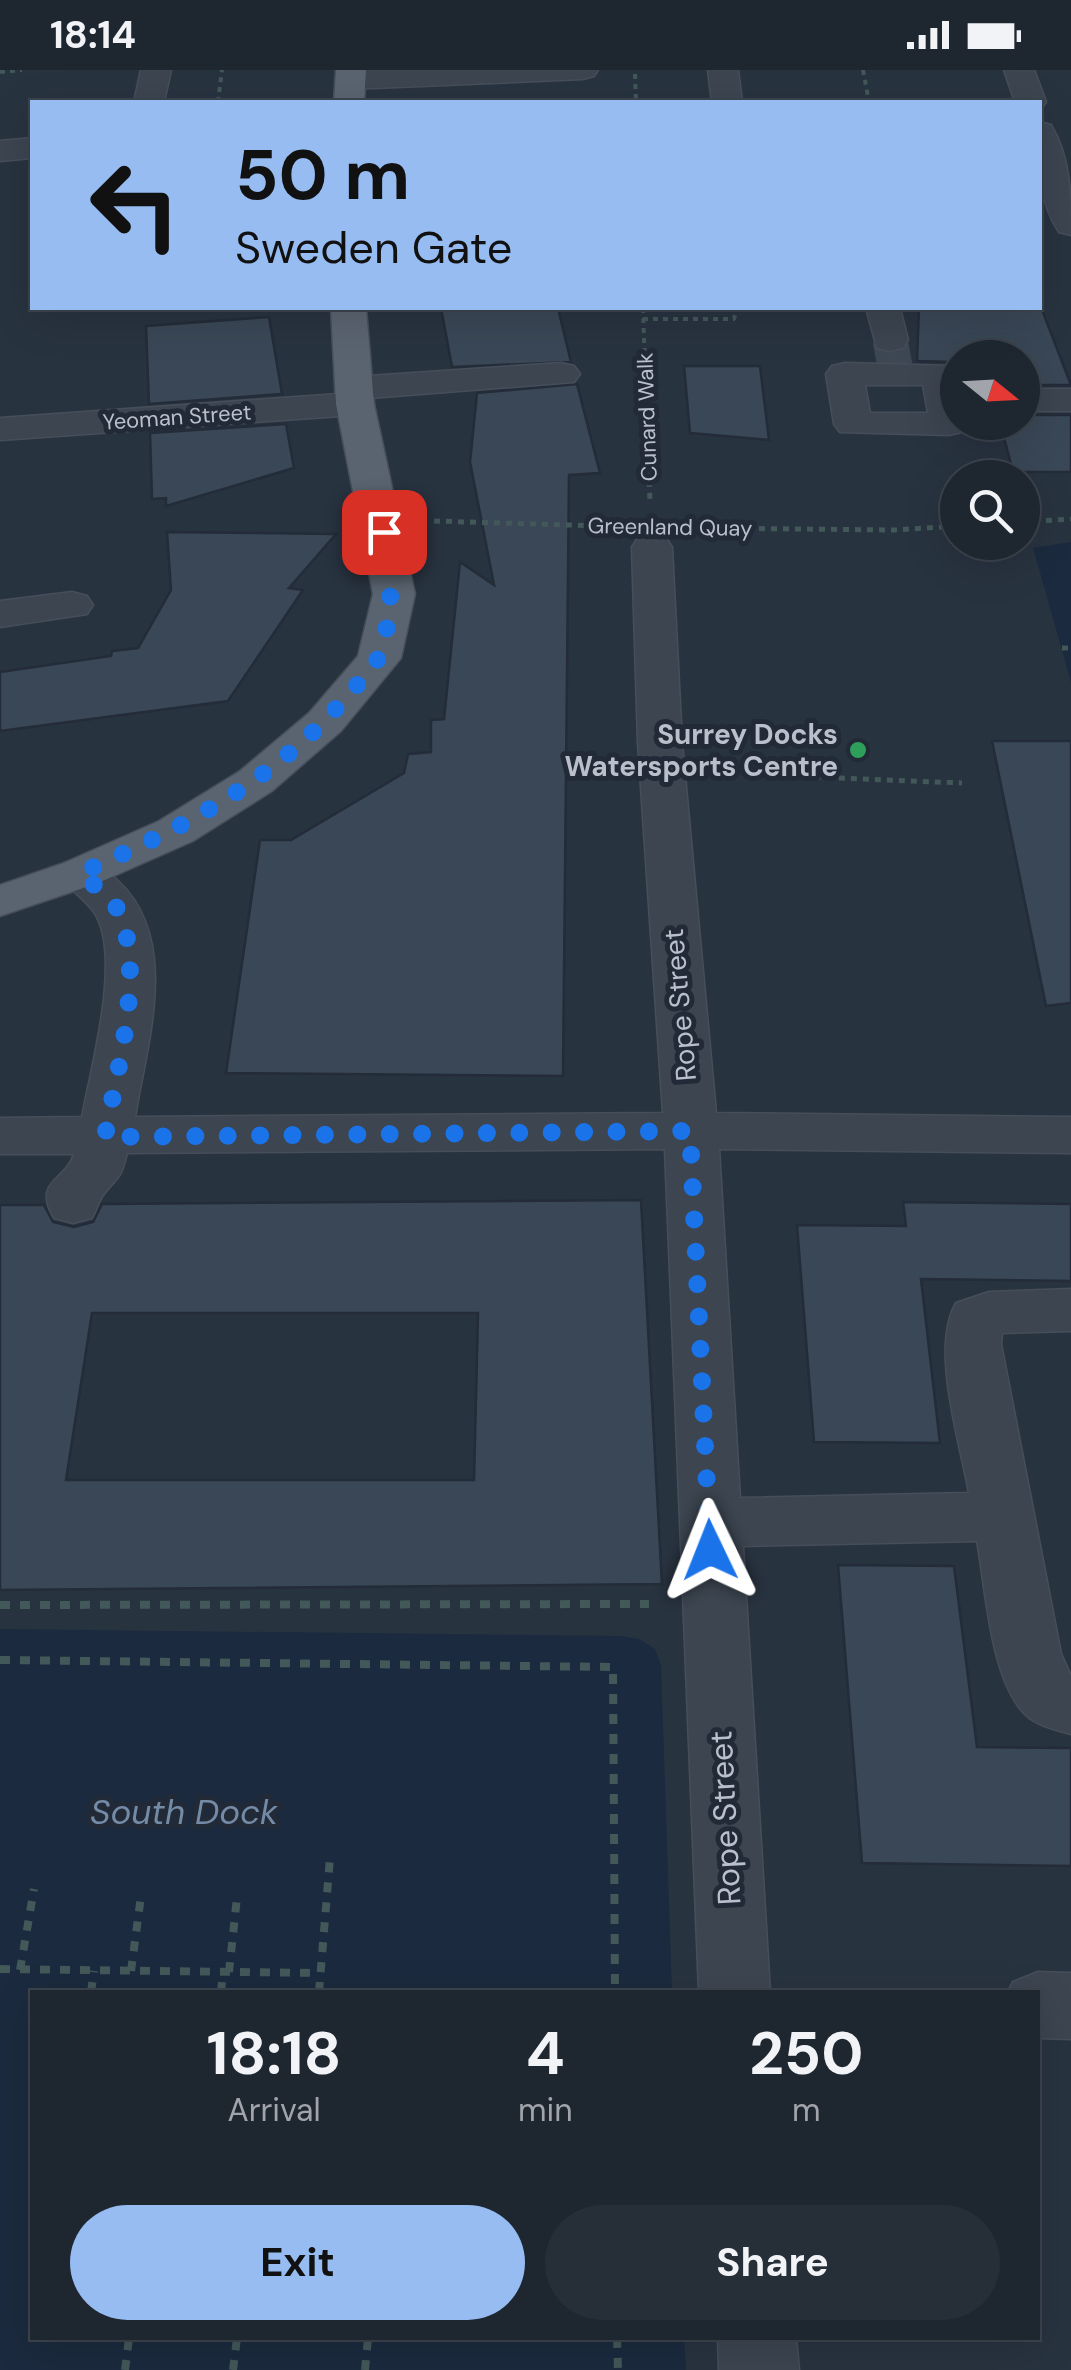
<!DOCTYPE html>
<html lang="en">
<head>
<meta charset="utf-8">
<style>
	body { margin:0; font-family:"DM Sans",sans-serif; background:#262e38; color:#f1f3f6; height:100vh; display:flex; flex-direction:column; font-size:38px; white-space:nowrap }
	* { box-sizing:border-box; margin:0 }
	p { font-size:32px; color:#a1a5ab }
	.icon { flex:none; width:55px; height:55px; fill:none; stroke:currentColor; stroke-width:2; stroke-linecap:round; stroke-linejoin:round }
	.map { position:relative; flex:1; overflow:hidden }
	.sheet { position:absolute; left:30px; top:1920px; width:1010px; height:350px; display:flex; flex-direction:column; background:#1e2630; border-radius:0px; box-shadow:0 10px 40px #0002,0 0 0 2px #3c434c }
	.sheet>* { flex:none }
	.hud { position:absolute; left:30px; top:30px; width:1012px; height:210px; border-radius:0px; box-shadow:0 10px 40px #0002,0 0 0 2px #3c434c; background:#96bcf2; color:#111; overflow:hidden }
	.needle { width:65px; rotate:108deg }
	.controls { position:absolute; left:940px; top:270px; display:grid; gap:20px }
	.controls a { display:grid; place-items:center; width:100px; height:100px; border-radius:50%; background:#1e2630; box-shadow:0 10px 40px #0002,0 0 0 2px #3c434c; font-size:50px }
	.pin { position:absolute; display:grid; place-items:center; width:85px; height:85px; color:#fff; margin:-42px; border-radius:20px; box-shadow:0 5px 15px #0006 }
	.me { position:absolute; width:110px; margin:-55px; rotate:358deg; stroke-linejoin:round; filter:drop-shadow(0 0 8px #0008) }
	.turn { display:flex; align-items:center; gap:35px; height:210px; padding:0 40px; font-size:45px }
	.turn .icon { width:130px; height:130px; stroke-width:2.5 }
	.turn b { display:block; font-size:70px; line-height:85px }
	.eta { display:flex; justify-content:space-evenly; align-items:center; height:170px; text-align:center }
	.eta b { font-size:60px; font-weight:700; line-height:70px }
	.button { display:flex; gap:20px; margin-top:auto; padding:20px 40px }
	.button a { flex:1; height:115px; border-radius:60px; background:#96bcf2; color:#111; font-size:40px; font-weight:700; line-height:115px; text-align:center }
	.button a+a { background:#262e38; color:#f1f3f6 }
	.status { display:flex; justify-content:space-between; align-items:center; height:70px; padding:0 50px; background:#1e2630; direction:ltr }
	.status svg { height:28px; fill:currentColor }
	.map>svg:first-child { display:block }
	.water { fill:#1b2a3e }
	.building { fill:#3a4756; stroke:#232c38; stroke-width:2.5; fill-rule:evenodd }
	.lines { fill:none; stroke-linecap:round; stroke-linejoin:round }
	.minor-tunnel { stroke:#3e4855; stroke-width:35; stroke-dasharray:35 18; stroke-linecap:butt }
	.minor-casing { stroke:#464e5a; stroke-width:3 }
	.major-casing { stroke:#464e5a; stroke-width:3 }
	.path-far2 { stroke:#435859; stroke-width:4; stroke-dasharray:5 5; stroke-linecap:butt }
	.path-far1 { stroke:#435859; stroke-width:5; stroke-dasharray:6 6; stroke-linecap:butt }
	.path { stroke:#435859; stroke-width:8; stroke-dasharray:10 10; stroke-linecap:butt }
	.minor { fill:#3c4550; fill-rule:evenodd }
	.major { fill:#5a6470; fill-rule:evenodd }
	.route { stroke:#1a73e8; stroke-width:18; stroke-dasharray:0 32.4 }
	.leisure-dot { fill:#2e9e5b; stroke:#212a36; stroke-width:4 }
	.labels { text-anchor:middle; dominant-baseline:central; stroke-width:10; stroke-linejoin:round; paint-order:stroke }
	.far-street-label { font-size:22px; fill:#b9c0cb; stroke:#212a36 }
	.poi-label { font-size:28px; font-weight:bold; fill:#b9c0cb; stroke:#212a36; text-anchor:end }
	.street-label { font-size:28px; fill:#b9c0cb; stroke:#212a36 }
	.near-street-label { font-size:32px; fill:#b9c0cb; stroke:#212a36 }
	.near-water-label { font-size:35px; font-style:italic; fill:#748ba7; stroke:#212a36 }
</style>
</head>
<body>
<div class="status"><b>18:14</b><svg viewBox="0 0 49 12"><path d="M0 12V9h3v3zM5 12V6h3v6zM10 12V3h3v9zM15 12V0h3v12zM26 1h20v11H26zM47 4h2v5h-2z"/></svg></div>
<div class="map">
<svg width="1071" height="2300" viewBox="0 0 1071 2300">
	<rect width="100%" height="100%" fill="#283340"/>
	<!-- water -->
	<g class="water">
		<polygon points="1071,472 1071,612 1033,478"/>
		<polygon points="0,1559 621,1566 639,1569 655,1579 661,1595 672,1922 32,1922 32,2268 684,2268 686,2300 0,2300"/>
	</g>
	<!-- building -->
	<g class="building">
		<polygon points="1041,237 1071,315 1022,315 1022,288 958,288 958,296 952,292 917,291 919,238"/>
		<polygon points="441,238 558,238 571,292 452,297"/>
		<polygon points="269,247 282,324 149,334 146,256"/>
		<polygon points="684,296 760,296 769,370 690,363"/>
		<polygon points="577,314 600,403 569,405 563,1006 226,1003 260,770 291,770 404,703 408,684 431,682 431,650 444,649 460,492 494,515 470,392 477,323"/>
		<polygon points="1022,345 1071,345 1071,402 1013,402 1000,352 1022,352"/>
		<polygon points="286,354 294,398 166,436 166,428 152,429 150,363"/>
		<polygon points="167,462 336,464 289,518 303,520 228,631 0,661 0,602 111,586 112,581 138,578 171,520"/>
		<polygon points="992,671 1071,671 1071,933 1046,936"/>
		<path d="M641,1130L662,1514L0,1520V1135H44L53,1152L74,1157L93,1152L102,1134ZM92,1243H478L474,1410H66Z"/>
		<polygon points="903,1132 1071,1134 1071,1211 921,1209 940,1373 814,1372 797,1155 906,1156"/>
		<polygon points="838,1495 954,1496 977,1677 1071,1678 1071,1796 862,1793"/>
	</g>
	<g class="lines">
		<!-- minor-tunnel -->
		<polyline class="minor-tunnel" points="890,270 895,296"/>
		<!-- minor casing -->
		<g class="minor-casing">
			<g id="minor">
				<polygon points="141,0 171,0 164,32 134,32"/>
				<polygon points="368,0 598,0 594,6 583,9 350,19 339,17 335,10 339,3"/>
				<polygon points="708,0 738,0 742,32 712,32"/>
				<polygon points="1004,0 1034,0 1046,32 1041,39 1040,32 1015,32"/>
				<path d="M1040,52L1051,55C1071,88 1071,128 1071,165L1059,162C1037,130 1040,89 1040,52Z"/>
				<polygon points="32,68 32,88 0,91 0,71"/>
				<polygon points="866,238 900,238 908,270 903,278 890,281 877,278"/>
				<polygon points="561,293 574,296 580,304 574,312 370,328 374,334 368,342 355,345 0,370 0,348 339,324 335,318 341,310 354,307"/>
				<path d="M845,293L952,296L958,304V352L968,354L962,362L949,365L840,362L834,354L826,304L832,296ZM865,315H923L928,343H870Z"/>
				<rect x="1022" y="319" width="49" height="22"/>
				<path d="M652,465L666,468L672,477L682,673L716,1043L1071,1047V1083L719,1079L740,1428L969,1423C960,1371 930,1279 956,1233L989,1222L1071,1219V1261L1002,1263L1001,1274L1061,1584L1071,1606V1664C1057,1660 1038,1656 1027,1646C990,1612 986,1518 977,1471L743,1476L770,1922H699L665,1079L127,1083C120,1112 118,1105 103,1125C99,1130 96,1141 92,1148L73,1153L54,1148C32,1110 66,1111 74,1084H0V1048L82,1047C91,998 123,885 94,842C84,828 67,818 57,803L64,793C89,786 100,794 118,811C181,870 147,972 135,1047L663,1043L638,673L632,477L638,468Z"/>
				<polygon points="72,522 87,526 93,535 87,544 0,557 0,531"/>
				<polygon points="1038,1902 1071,1903 1071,1969 1038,1968 1038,1922 1008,1922 1013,1912"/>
				<polygon points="718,2268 796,2268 799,2300 719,2300"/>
			</g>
		</g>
		<!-- major casing -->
		<g class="major-casing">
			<g id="major">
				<polygon points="336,0 366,0 364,32 334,32"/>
				<polygon points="331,238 366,238 374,334 415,524 401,588 341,661 272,721 193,771 98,813 0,846 0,815 64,793 159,751 240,701 309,643 358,586 373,524 336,334"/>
			</g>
		</g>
		<!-- path-far2 -->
		<g class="path-far2">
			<polyline points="863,0 869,32"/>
			<polyline points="0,2 22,0"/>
			<polyline points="635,4 636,32"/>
			<polyline points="218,32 222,0"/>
			<polyline points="643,238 648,390"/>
			<polyline points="643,249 734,249 737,238"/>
		</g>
		<!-- path-far1 -->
		<g class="path-far1">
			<polyline points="648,387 650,431"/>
			<polyline points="434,451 602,456"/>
			<polyline points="1022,452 1071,449"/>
			<polyline points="699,458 895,460 958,456"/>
			<polyline points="1062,578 1071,578"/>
			<polyline points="719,703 962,713"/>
		</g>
		<!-- path -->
		<g class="path">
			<polyline points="0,1535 649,1534"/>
			<polyline points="0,1590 613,1597 615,1922"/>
			<polyline points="0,1899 320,1903"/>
			<polyline points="20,1900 34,1819"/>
			<polyline points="131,1901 141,1826"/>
			<polyline points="229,1902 237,1827"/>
			<polyline points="91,1922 94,1901"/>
			<polyline points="221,1922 223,1902"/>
			<polyline points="319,1922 330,1788"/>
			<polyline points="617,2268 618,2300"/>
			<polyline points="125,2300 129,2268"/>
			<polyline points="233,2300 237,2268"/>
			<polyline points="365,2300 368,2268"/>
		</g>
		<!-- minor -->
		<use href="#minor" class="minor"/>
		<!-- major -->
		<use href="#major" class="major"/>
	</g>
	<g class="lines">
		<!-- route -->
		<path class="route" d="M384,462C391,509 395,537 380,583C375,599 358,613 347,626C275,711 181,759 80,803C92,814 112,827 119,842C146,903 116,1002 105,1067L690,1061L710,1480"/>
	</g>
	<!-- markers -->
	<circle class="leisure-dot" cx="858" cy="680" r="10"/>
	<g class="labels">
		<!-- far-street labels -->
		<g class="far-street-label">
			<text transform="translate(177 347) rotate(-4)">Yeoman Street</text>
			<text transform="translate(647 347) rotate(-92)">Cunard Walk</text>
			<text transform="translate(670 457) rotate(1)">Greenland Quay</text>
		</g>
		<!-- poi labels -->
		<g class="poi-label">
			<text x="838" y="664">Surrey Docks<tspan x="838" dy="32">Watersports Centre</tspan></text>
		</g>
		<!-- street labels -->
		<g class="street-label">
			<text transform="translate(680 935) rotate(-95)">Rope Street</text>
		</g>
		<!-- near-street labels -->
		<g class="near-street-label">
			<text transform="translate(725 1748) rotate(-93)">Rope Street</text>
		</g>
		<!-- near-water labels -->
		<g class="near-water-label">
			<text x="184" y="1742">South Dock</text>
		</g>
	</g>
</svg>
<div class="controls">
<a><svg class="needle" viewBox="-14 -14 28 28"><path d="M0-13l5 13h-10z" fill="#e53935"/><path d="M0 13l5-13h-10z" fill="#a1a5ab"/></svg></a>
<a><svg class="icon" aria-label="search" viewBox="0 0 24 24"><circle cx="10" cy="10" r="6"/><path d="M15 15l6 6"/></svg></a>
</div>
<div class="pin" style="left:384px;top:462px;background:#d93025"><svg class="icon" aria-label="arrive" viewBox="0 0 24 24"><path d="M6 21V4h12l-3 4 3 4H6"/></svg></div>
<svg class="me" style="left:710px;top:1480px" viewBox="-20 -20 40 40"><path d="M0-17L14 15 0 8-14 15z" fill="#1a73e8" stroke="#fff" stroke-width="4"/></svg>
<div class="hud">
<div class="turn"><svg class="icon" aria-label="left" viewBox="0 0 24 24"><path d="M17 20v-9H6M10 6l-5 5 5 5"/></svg><div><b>50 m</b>Sweden Gate</div></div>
</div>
<section class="sheet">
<div class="eta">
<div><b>18:18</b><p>Arrival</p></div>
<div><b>4</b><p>min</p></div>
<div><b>250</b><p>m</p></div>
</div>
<div class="button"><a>Exit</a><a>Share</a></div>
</section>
</div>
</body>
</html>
